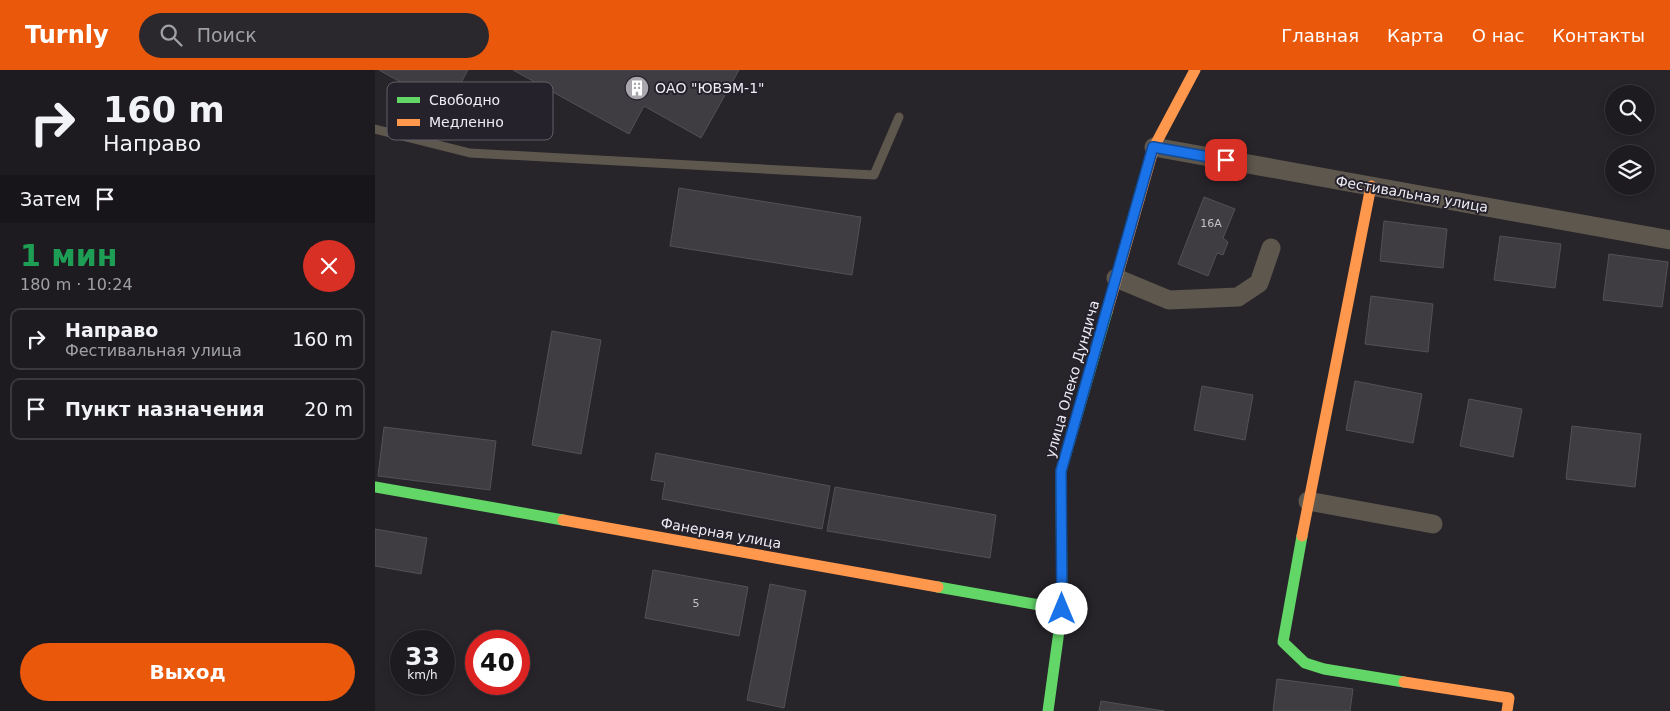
<!DOCTYPE html>
<html lang="ru">
<head>
<meta charset="utf-8">
<style>
	body { margin:0; font-family:"DejaVu Sans",sans-serif; background:#2a282d; color:#f1f3f6; height:100vh; display:flex; flex-direction:column; font-size:19px; white-space:nowrap }
	* { box-sizing:border-box; margin:0 }
	p { font-size:16px; color:#a0a1a5 }
	.icon { flex:none; width:28px; height:28px; fill:none; stroke:currentColor; stroke-width:2; stroke-linecap:round; stroke-linejoin:round }
	.map { position:relative; flex:1; overflow:hidden }
	.sheet { display:flex; flex-direction:column; background:#1d1b20; width:375px }
	.sheet>* { flex:none }
	.hud { background:#1d1b20; color:#f1f3f6; overflow:hidden }
	.controls { position:absolute; left:1230px; top:15px; display:grid; gap:10px }
	.controls a { display:grid; place-items:center; width:50px; height:50px; border-radius:50%; background:#1d1b20; box-shadow:0 2px 8px #0003,0 0 0 1px #3b393e; font-size:25px }
	.speed { position:absolute; left:15px; top:560px; display:flex; gap:10px; font-size:25px; font-weight:700; text-align:center }
	.speed>* { display:grid; place-content:center; width:65px; height:65px; border-radius:50%; background:#1d1b20; box-shadow:0 2px 8px #0003,0 0 0 1px #3b393e; line-height:1 }
	.speed small { font-size:12px; font-weight:400 }
	.speed .limit { border:8px solid #d22; background:#fff; color:#111 }
	.pin { position:absolute; display:grid; place-items:center; width:42px; height:42px; color:#fff; margin:-21px; border-radius:10px; box-shadow:0 2px 8px #0006 }
	.me { position:absolute; width:55px; margin:-28px; rotate:0deg; stroke-linejoin:round; filter:drop-shadow(0 0 4px #0008) }
	.turn { display:flex; align-items:center; gap:18px; height:105px; padding:0 20px; font-size:22px }
	.turn .icon { width:65px; height:65px; stroke-width:2.5 }
	.turn b { display:block; font-size:35px; line-height:42px }
	.then { display:flex; align-items:center; height:48px; padding:0 20px; background:#0003; gap:10px; font-size:19px }
	.round { display:grid; place-items:center; flex:none; width:52px; height:52px; border-radius:26px; background:#2a282d }
	.head { display:flex; align-items:center; justify-content:space-between; height:85px; padding:0 20px }
	h1 { font-size:30px; font-weight:700; line-height:38px; color:#1e9e55 }
	.button { display:flex; gap:10px; margin-top:auto; padding:10px 20px }
	.button a { flex:1; height:58px; border-radius:30px; background:#ea580c; color:#fff; font-size:20px; font-weight:700; line-height:58px; text-align:center }
	ul { padding:0; list-style:none }
	li { display:flex; align-items:center; gap:15px; height:62px; margin:0 10px 8px; padding:0 10px; border:2px solid #3b393e; border-radius:10px }
	li div { flex:1 }
	li b { display:block; font-size:19px }
	li em { font-style:normal }
	header { display:flex; align-items:center; gap:30px; box-sizing:border-box; height:70px; padding:0 25px; background:#ea580c; color:#fff }
	header strong { font-size:24px }
	nav { display:flex; gap:28px; margin-inline-start:auto; font-size:18px }
	.search { width:350px; height:45px; background:#2a282d; display:flex; align-items:center; gap:12px; box-sizing:border-box; padding:0 18px; border-radius:28px; color:#a0a1a5; font-size:19px }
	main { display:flex; flex:1; min-height:0 }
	.map>svg:first-child { display:block }
	.building { fill:#3f3d42; stroke:#535155 }
	.lines { fill:none; stroke-linecap:round; stroke-linejoin:round }
	.lane { stroke:#5e574d; stroke-width:9 }
	.street { stroke:#5e574d; stroke-width:19 }
	.fast { stroke:#63d668; stroke-width:11 }
	.slow { stroke:#ff974d; stroke-width:11 }
	.route-casing { stroke:#114b97; stroke-width:12 }
	.route { stroke:#1a73e8; stroke-width:9 }
	.labels { text-anchor:middle; dominant-baseline:central; stroke-width:4; stroke-linejoin:round; paint-order:stroke }
	.number-label { font-size:11px; fill:#c3c1c7 }
	.poi-label { font-size:14px; fill:#efedf3; stroke:#26222c; text-anchor:start }
	.street-label { font-size:14px; fill:#efedf3; stroke:#26222c }
	.key { fill:#26222c; stroke:#625f68; stroke-width:1 }
	.key-label { font-size:14px; fill:#efedf3 }
</style>
</head>
<body>
<header>
<strong>Turnly</strong>
<div class="search"><svg class="icon" aria-label="search" viewBox="0 0 24 24"><circle cx="10" cy="10" r="6"/><path d="M15 15l6 6"/></svg>Поиск</div>
<nav><a>Главная</a><a>Карта</a><a>О нас</a><a>Контакты</a></nav>
</header>
<main>
<section class="sheet">
<div class="hud">
<div class="turn"><svg class="icon" aria-label="right" viewBox="0 0 24 24"><path d="M7 20v-9h11M14 6l5 5-5 5"/></svg><div><b>160 m</b>Направо</div></div>
<div class="then">Затем<svg class="icon" aria-label="arrive" viewBox="0 0 24 24"><path d="M6 21V4h12l-3 4 3 4H6"/></svg></div>
</div>
<div class="head"><div><h1>1 мин</h1><p>180 m · 10:24</p></div><a class="round" style="background:#d93025;color:#fff"><svg class="icon" aria-label="close" viewBox="0 0 24 24"><path d="M6 6l12 12M18 6L6 18"/></svg></a></div>
<ul>
<li><svg class="icon" aria-label="right" viewBox="0 0 24 24"><path d="M7 20v-9h11M14 6l5 5-5 5"/></svg><div><b>Направо</b><p>Фестивальная улица</p></div><em>160 m</em></li>
<li><svg class="icon" aria-label="arrive" viewBox="0 0 24 24"><path d="M6 21V4h12l-3 4 3 4H6"/></svg><div><b>Пункт назначения</b></div><em>20 m</em></li>
</ul>
<div class="button"><a>Выход</a></div>
</section>
<div class="map">
<svg width="1295" height="641" viewBox="0 0 1295 641">
	<rect width="100%" height="100%" fill="#27242a"/>
	<!-- building -->
	<g class="building">
		<polygon points="4,0 93,0 72,38"/>
		<polygon points="138,0 364,0 326,68 269,36 254,64"/>
		<polygon points="304,118 486,147 477,205 295,176"/>
		<polygon points="829,127 860,139 848,168 853,172 848,185 842,183 833,206 803,194"/>
		<polygon points="1009,151 1072,159 1068,198 1005,191"/>
		<polygon points="1125,166 1186,174 1180,218 1119,210"/>
		<polygon points="1234,184 1293,192 1287,237 1228,230"/>
		<polygon points="996,226 1058,234 1053,282 990,274"/>
		<polygon points="177,261 226,270 206,384 157,375"/>
		<polygon points="980,311 1047,324 1038,373 971,360"/>
		<polygon points="827,316 878,325 870,370 819,360"/>
		<polygon points="1094,329 1147,339 1138,387 1085,376"/>
		<polygon points="1197,356 1266,364 1260,417 1191,409"/>
		<polygon points="9,357 121,371 115,420 3,406"/>
		<polygon points="281,383 455,416 447,459 287,429 290,412 276,410"/>
		<polygon points="460,417 621,445 615,488 452,461"/>
		<polygon points="0,459 52,468 46,504 0,496"/>
		<polygon points="278,500 373,517 364,566 270,548"/>
		<polygon points="395,514 431,521 409,638 372,630"/>
		<polygon points="902,609 978,619 975,641 898,641"/>
		<polygon points="726,631 789,641 724,641"/>
	</g>
	<g class="lines">
		<!-- lane -->
		<polyline class="lane" points="0,59 95,83 499,105 524,47"/>
		<!-- street -->
		<g class="street">
			<polyline points="779,77 1295,170"/>
			<polyline points="741,208 794,230 863,227 884,213 896,178"/>
			<polyline points="933,431 1058,454"/>
		</g>
		<!-- fast -->
		<g class="fast">
			<polyline points="0,417 188,450"/>
			<polyline points="927,466 908,572 930,593 949,599 1029,612"/>
			<polyline points="563,517 687,539"/>
			<polyline points="673,641 687,539 686,401 732,242"/>
		</g>
		<!-- slow -->
		<g class="slow">
			<polyline points="732,242 779,77 820,0"/>
			<polyline points="188,450 563,517"/>
			<polyline points="927,466 996,116"/>
			<polyline points="1029,612 1134,628 1132,641"/>
		</g>
	</g>
	<g class="lines">
		<!-- route casing -->
		<g class="route-casing">
			<polyline id="route" points="687,539 686,401 778,77 851,90"/>
		</g>
		<!-- route -->
		<use href="#route" class="route"/>
	</g>
	<!-- icons -->
	<defs>
		<g id="building-disc" transform="scale(1.25)"><circle r="9.5" fill="#a9a7ad" stroke="#26222c"/><path d="M-4-6H4V6H1V3H-1V6H-4ZM-2.5-4.3h1.7v1.8h-1.7ZM.8-4.3h1.7v1.8H.8ZM-2.5-1h1.7V.8h-1.7ZM.8-1h1.7V.8H.8Z" fill="#fff"/></g>
	</defs>
	<g fill-rule="evenodd">
		<use href="#building-disc" x="262" y="18"/>
	</g>
	<g class="labels">
		<!-- number labels -->
		<g class="number-label">
			<text x="836" y="153">16А</text>
			<text x="321" y="533">5</text>
		</g>
		<!-- poi labels -->
		<g class="poi-label">
			<text x="280" y="18">ОАО "ЮВЭМ-1"</text>
		</g>
		<!-- street labels -->
		<g class="street-label">
			<text transform="translate(1037 124) rotate(10)">Фестивальная улица</text>
			<text transform="translate(697 309) rotate(-74)">улица Олеко Дундича</text>
			<text transform="translate(346 463) rotate(10)">Фанерная улица</text>
		</g>
	</g>
	<!-- legend -->
	<rect x="12" y="12" width="166" height="58" rx="8" class="key"/>
	<rect x="22" y="27" width="23" height="6" fill="#63d668"/>
	<rect x="22" y="49" width="23" height="7" fill="#ff974d"/>
	<g class="key-label">
		<text x="54" y="35">Свободно</text>
		<text x="54" y="57">Медленно</text>
	</g>
</svg>
<div class="controls">
<a><svg class="icon" aria-label="search" viewBox="0 0 24 24"><circle cx="10" cy="10" r="6"/><path d="M15 15l6 6"/></svg></a>
<a><svg class="icon" aria-label="layers" viewBox="0 0 24 24"><path d="M12 4l9 5-9 5-9-5zM3 14l9 5 9-5"/></svg></a>
</div>
<div class="speed"><div>33<small>km/h</small></div><div class="limit">40</div></div>
<div class="pin" style="left:851px;top:90px;background:#d93025"><svg class="icon" aria-label="arrive" viewBox="0 0 24 24"><path d="M6 21V4h12l-3 4 3 4H6"/></svg></div>
<svg class="me" style="left:687px;top:539px" viewBox="-20 -20 40 40"><circle r="19" fill="#fff"/><path d="M0-13L10 11 0 6-10 11z" fill="#1a73e8"/></svg>
</div>
</main>
</body>
</html>
